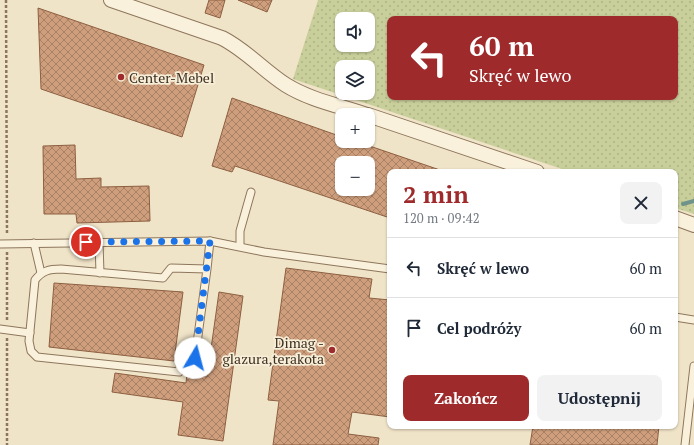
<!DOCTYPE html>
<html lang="pl">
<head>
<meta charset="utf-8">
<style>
	body { margin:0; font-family:"PT Serif",serif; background:#f2f2f3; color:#1f2937; height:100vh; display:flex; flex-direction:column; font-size:15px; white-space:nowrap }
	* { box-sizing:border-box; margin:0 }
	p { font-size:13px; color:#747a83 }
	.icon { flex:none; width:22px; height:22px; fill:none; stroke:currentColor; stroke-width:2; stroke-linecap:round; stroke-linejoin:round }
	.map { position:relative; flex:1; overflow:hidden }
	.sheet { position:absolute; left:387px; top:169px; width:291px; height:260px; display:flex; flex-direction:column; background:#fff; border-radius:8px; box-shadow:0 1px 3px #0004 }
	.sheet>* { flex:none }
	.guide { position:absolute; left:387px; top:16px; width:291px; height:84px; border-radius:8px; box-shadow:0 1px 3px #0004; background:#9e2a2b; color:#fff; overflow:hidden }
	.buttons { position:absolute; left:335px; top:12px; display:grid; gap:8px }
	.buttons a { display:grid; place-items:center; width:40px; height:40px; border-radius:8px; background:#fff; box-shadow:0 1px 3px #0004; font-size:20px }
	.pin { position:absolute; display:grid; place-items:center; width:34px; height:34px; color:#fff; margin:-17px; border:2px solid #fff; border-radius:50%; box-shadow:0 1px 4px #0007 }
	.me { position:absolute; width:44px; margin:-22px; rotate:8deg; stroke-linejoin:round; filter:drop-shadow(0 0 3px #0008) }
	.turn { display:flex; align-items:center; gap:14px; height:84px; padding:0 16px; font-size:18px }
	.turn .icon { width:52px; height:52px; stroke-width:2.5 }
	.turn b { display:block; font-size:28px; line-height:34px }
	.round { display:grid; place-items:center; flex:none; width:42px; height:42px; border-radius:8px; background:#f2f2f3 }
	.overview { display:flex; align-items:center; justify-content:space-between; height:68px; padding:0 16px }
	h1 { font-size:24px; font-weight:800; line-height:30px; color:#9e2a2b }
	.button { display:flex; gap:8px; margin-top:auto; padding:8px 16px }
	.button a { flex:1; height:46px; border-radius:8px; background:#9e2a2b; color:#fff; font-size:16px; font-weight:800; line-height:46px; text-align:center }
	.button a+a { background:#f2f2f3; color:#1f2937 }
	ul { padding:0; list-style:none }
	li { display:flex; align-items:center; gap:12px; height:60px; padding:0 16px; border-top:1px solid #e0e1e3 }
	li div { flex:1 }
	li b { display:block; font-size:15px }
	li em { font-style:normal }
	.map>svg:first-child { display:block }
	.grass { fill:url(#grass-dots); fill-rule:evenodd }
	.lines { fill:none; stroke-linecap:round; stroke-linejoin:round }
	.stream { stroke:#6f938a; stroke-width:4 }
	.building { fill:url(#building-cross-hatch); stroke:#8d5f41; fill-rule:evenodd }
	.service-casing { stroke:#8d765c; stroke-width:9 }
	.minor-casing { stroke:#8d765c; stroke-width:16 }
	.path { stroke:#8d765c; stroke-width:2.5; stroke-dasharray:3 2; stroke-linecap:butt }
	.service { stroke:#faf1dc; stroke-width:7 }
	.minor { stroke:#faf1dc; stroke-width:14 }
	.route { stroke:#1a73e8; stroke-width:7; stroke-dasharray:0 12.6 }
	.poi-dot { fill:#9e2a2b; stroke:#f7eed8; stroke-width:1.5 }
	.labels { text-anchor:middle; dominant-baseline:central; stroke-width:3.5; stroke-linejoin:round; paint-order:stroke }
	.poi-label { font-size:14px; fill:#3d2e20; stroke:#f7eed8; text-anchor:start }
</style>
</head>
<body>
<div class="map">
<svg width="694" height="445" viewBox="0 0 694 445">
	<defs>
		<pattern id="grass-dots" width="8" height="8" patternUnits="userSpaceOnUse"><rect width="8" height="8" fill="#c9cf9b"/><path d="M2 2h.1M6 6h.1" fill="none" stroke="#aeb285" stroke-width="1.8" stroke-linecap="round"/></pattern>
		<pattern id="building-cross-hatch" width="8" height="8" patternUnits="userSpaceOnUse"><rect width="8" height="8" fill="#cf9f7d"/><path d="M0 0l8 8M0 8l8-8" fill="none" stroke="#a98266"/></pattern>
	</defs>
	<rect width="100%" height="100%" fill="#f0e4c8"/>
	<!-- grass -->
	<path class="grass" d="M318,0H694V214L675,208V172H571L293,79ZM342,19H368V45H342ZM390,19H675V97H390ZM342,67H368V93H342Z"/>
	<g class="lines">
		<!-- stream -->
		<polyline class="stream" points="683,204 694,201"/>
	</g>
	<!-- building -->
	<g class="building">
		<polygon points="209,0 225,0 220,18 205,13"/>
		<polygon points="238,0 272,0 267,12"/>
		<polygon points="38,8 204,65 182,137 41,89"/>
		<path d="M232,98L342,137V141H355L440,170L439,172H390V218L235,166L232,172L212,166ZM342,163H368V189H342Z"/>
		<polygon points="75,145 76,179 101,178 101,187 149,186 150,221 77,223 76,214 44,214 43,146"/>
		<polygon points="286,268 372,279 369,298 390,300 390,417 352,412 348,434 379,438 378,445 273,445 279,401 268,400"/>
		<polygon points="54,283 183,292 174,361 49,347"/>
		<polygon points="219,292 243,296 223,441 178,435 183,402 112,392 115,373 186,383 187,374 207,377"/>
		<polygon points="533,426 659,426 657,445 530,445"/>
	</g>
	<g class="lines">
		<!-- service casing -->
		<g class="service-casing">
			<g id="service">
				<polyline points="99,242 100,273"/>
				<polyline points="34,243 41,273"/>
				<polyline points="0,244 210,241 264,252 390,269"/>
				<polyline points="240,246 240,231 251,192"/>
				<path d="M207,269L195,358L181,362L179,372L37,357L31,351L29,341L35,280C42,271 49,269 61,269L163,278L171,268L207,269L210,241"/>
				<polyline points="675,317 694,320"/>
				<polyline points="0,329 30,333"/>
				<polyline points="685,445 694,366"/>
			</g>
		</g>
		<!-- minor casing -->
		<g class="minor-casing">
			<g id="minor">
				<path d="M111,0L222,38C246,50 264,71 286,85C310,100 341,106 367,115"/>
				<polyline points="368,115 537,172"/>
				<polyline points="675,218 694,225"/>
			</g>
		</g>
		<!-- path -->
		<g class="path">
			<polyline points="6,0 7,235"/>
			<polyline points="7,252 7,321"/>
			<polyline points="7,338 7,445"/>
		</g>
		<!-- service -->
		<use href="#service" class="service"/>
		<!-- minor -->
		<use href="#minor" class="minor"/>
	</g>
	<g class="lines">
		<!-- route -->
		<polyline class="route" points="86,242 210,241 195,358"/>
	</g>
	<!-- markers -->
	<g class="poi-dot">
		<circle cx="121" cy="77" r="4"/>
		<circle cx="332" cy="350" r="4"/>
	</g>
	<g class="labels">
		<!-- poi labels -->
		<g class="poi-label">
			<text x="129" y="77">Center-Mebel</text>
			<text x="324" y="342" text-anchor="end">Dimag -<tspan x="324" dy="16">glazura,terakota</tspan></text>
		</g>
	</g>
</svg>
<div class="buttons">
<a><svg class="icon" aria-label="sound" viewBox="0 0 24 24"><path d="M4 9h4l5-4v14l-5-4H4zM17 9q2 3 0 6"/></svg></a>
<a><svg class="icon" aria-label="layers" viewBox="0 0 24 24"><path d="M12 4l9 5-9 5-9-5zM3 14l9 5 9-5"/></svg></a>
<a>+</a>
<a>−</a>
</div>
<div class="pin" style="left:86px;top:242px;background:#d93025"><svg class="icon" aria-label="arrive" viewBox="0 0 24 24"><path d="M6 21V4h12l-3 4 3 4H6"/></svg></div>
<svg class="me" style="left:195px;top:358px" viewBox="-20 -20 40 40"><circle r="19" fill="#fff"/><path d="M0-13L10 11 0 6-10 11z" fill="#1a73e8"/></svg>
<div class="guide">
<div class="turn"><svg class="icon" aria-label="left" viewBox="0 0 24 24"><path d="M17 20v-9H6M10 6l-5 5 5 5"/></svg><div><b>60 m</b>Skręć w lewo</div></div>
</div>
<section class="sheet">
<div class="overview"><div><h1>2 min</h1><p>120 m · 09:42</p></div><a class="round"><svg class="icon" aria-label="close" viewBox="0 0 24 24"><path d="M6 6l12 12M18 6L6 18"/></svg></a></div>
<ul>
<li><svg class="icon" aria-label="left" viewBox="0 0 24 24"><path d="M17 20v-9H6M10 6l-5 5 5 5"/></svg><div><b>Skręć w lewo</b></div><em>60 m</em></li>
<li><svg class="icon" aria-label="arrive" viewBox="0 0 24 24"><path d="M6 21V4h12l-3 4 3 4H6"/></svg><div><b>Cel podróży</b></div><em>60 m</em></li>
</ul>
<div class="button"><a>Zakończ</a><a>Udostępnij</a></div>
</section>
</div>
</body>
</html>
